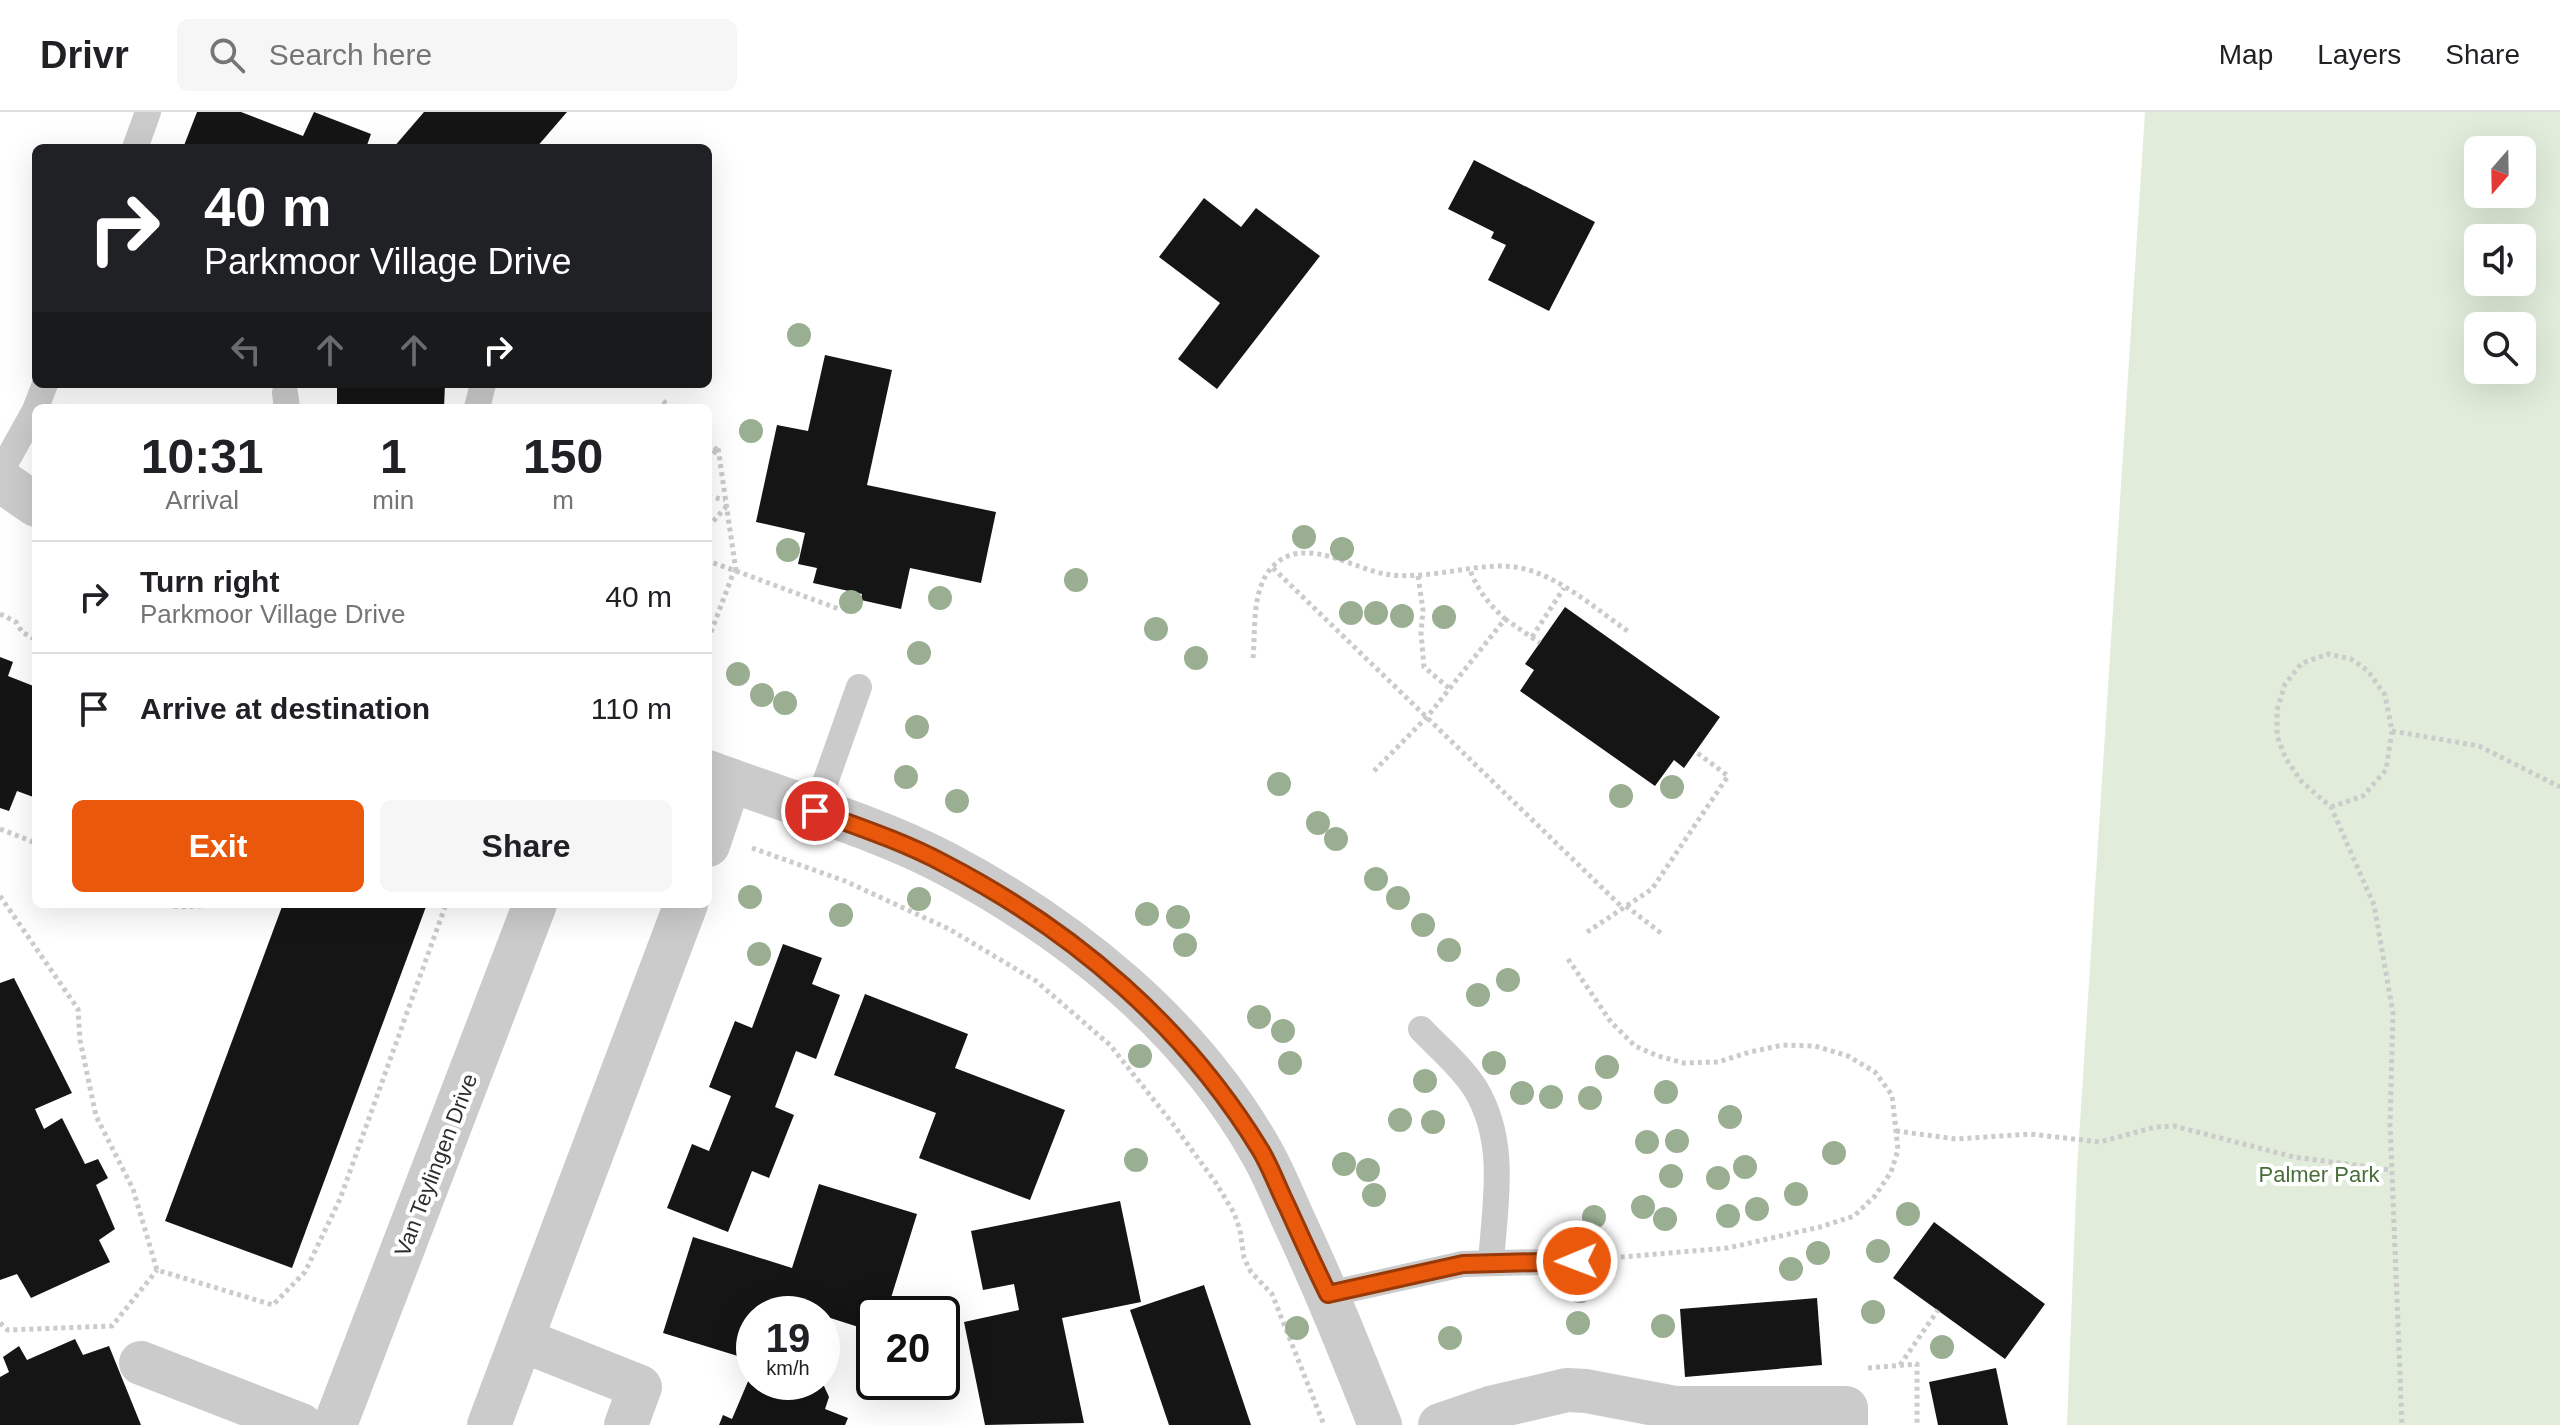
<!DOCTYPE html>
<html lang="en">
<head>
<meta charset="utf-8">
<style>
	body { margin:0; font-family:Helvetica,sans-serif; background:#f6f6f6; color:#202124; height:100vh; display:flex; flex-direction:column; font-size:30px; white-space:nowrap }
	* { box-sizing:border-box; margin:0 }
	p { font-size:26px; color:#757577 }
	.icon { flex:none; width:44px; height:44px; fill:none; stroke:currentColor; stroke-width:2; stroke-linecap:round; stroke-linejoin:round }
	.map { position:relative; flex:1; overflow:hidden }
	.sheet { position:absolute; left:32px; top:292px; width:680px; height:504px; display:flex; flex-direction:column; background:#fff; border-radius:12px; box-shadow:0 8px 32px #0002 }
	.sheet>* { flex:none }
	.guide { position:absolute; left:32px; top:32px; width:680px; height:244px; border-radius:12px; box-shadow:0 8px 32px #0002; background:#202124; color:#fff; overflow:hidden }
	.needle { width:52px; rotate:200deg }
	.fabs { position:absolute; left:2464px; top:24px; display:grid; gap:16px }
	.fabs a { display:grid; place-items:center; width:72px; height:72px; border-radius:12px; background:#fff; box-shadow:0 8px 32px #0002; font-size:40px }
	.speed { position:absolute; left:736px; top:1184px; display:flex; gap:16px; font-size:40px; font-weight:700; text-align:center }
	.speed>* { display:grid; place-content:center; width:104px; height:104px; border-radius:50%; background:#fff; box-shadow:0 8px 32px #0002; line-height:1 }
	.speed small { font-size:20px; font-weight:400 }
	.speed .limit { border:4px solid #111; border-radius:12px; background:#fff; color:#111 }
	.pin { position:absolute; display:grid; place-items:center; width:68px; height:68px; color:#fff; margin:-34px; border:4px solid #fff; border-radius:50%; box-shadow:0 2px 8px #0007 }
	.me { position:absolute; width:88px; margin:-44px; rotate:269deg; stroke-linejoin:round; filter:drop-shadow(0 0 6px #0008) }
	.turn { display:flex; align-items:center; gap:28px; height:168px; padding:0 40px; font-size:36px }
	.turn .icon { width:104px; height:104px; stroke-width:2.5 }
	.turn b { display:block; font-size:56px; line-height:68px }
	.lanes { display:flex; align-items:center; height:76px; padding:0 40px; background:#0003; justify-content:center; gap:40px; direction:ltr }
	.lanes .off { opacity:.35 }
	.eta { display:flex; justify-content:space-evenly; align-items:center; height:136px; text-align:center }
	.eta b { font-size:48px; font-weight:700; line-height:56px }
	.action { display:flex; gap:16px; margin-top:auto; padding:16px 40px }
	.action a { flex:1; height:92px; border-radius:12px; background:#ea580c; color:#fff; font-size:32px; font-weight:700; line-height:92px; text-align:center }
	.action a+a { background:#f6f6f6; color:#202124 }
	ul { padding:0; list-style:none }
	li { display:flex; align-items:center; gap:24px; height:112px; padding:0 40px; border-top:2px solid #e0e0e0 }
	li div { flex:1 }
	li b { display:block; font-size:30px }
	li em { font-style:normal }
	header { display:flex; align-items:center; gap:48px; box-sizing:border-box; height:112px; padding:0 40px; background:#fff; border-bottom:2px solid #e0e0e0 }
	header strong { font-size:38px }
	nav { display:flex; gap:44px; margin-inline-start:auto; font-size:28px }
	.search { width:560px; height:72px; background:#f6f6f6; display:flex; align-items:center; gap:20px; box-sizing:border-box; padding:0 28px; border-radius:12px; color:#757577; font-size:30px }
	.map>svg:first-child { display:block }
	.green { fill:#e1edda; fill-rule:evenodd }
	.building { fill:#151515 }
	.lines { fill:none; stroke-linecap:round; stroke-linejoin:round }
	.path { stroke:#cbcbcb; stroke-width:5; stroke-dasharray:4 4; stroke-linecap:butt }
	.lane { stroke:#cbcbcb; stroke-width:26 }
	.street { stroke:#cbcbcb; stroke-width:44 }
	.tree { fill:#9aaf92 }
	.route-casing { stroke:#983908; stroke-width:20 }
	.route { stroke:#ea580c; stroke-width:14 }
	.labels { text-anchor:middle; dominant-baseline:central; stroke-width:8; stroke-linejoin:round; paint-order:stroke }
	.street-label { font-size:22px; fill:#2e2e2e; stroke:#fff }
	.park-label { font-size:22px; fill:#486d38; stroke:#fff }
</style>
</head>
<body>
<header>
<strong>Drivr</strong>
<div class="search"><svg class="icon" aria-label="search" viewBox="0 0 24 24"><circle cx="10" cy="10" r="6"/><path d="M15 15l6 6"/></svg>Search here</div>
<nav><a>Map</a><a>Layers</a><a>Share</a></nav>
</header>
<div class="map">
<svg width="2560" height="1313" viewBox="0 0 2560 1313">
	<rect width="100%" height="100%" fill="#fff"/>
	<!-- green -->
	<path class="green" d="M2145,0H2560V1313H2067L2077,1057ZM2478,38H2522V82H2478ZM2478,126H2522V170H2478ZM2478,214H2522V258H2478Z"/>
	<!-- building -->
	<g class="building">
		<polygon points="197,0 241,0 303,24 314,0 371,22 366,36 183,36"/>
		<polygon points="424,0 567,0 536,36 393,36"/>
		<polygon points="1474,48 1595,110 1549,199 1488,168 1506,133 1491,126 1494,120 1448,97"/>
		<polygon points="1204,86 1241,115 1256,96 1320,144 1217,277 1178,247 1220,191 1159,145"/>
		<polygon points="825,243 892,258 867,373 996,400 981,471 910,456 901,497 861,488 862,482 813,471 817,456 798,452 805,421 756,410 777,313 808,319"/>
		<polygon points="337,272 445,272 444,296 337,296"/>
		<polygon points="1565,495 1720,605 1684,656 1674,648 1655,674 1520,579 1534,558 1525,552"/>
		<polygon points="0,545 13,550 8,564 36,575 36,686 17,679 9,699 0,696"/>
		<polygon points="283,792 427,792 292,1156 165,1109"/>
		<polygon points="783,832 822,846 812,872 840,883 816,947 796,939 775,995 794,1003 769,1066 752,1059 728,1120 667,1096 692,1032 709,1039 731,984 709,975 735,909 752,916"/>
		<polygon points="14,866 72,981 35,997 44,1017 62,1006 85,1052 98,1047 108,1066 96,1073 115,1117 99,1128 110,1150 31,1186 17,1162 0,1168 0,871"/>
		<polygon points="865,882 968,922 955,956 1065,998 1030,1088 919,1046 936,1001 834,963"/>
		<polygon points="819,1072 917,1102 886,1202 874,1202 874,1220 793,1194 791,1202 754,1202 754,1249 663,1221 693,1125 792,1156"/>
		<polygon points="1120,1089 1141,1190 1062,1206 1084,1311 985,1313 964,1210 1019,1198 1014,1172 983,1178 971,1119"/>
		<polygon points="1934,1110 2045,1192 2005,1247 1893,1166"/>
		<polygon points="1204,1173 1251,1313 1169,1313 1130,1198"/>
		<polygon points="1817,1186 1822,1253 1685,1265 1680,1197"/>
		<polygon points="75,1227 83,1243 109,1234 141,1313 0,1313 0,1265 9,1260 3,1245 19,1234 27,1248"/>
		<polygon points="1996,1256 2008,1313 1938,1313 1929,1270"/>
		<polygon points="749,1267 772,1277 778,1271 809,1281 812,1270 824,1274 829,1285 825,1297 848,1306 845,1313 719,1313 723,1303 732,1307"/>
	</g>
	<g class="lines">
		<!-- path -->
		<g class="path">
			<polyline points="663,289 671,296"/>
			<polyline points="708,330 717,338"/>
			<polyline points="708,348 718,336 736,459 708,449"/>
			<polyline points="708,384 725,388"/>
			<polyline points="708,415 726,395"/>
			<polyline points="1273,456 1623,796"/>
			<polyline points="736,459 839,497"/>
			<polyline points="1418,464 1423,498 1421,521 1424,555 1450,577"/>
			<polyline points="0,502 16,510 22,520 36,528"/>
			<polyline points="1505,507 1540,531"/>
			<polyline points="711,520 734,459"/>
			<polyline points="1532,525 1564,476"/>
			<path d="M1253,546C1256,515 1250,470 1279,449C1309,427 1353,456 1385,462C1431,470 1485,446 1525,457C1563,467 1597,498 1629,520"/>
			<polyline points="2392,619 2479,634 2560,675"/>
			<path d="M1374,659L1427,605L1505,507C1489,492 1478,479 1470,458"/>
			<polyline points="2331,695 2363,684 2386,658 2392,619 2385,583 2368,559 2351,547 2328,542 2302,551 2285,572 2277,598 2277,624 2286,647 2302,670 2331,695 2374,793 2393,901 2390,1011 2402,1313"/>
			<polyline points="0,717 36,731"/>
			<polyline points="752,736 845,769 949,817 1036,869 1110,933 1173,1012 1216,1071 1234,1101 1240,1118 1244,1146 1251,1160 1272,1182 1324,1313"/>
			<polyline points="0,784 78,897 80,928 96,1004 133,1077 157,1158 273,1193 305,1160 340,1087 446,792"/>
			<polyline points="166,792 178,795 235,792"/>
			<polyline points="1626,794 1661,821"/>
			<polyline points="1587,820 1652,777 1728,664 1696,640"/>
			<polyline points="1568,847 1611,910 1635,934 1658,944 1684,951 1718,950 1750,940 1783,933 1815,934 1848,944 1875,960 1892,983 1898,1038 1891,1060 1875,1084 1854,1104 1820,1115 1728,1136 1610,1146"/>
			<polyline points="1896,1019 1956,1027 2030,1022 2100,1030 2155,1015 2174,1014 2294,1045 2392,1058"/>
			<polyline points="0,1211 8,1218 112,1214 157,1158"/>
			<polyline points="1900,1253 1938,1198"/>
			<polyline points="1868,1256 1917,1252 1917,1313"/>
		</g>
		<!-- lane -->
		<g class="lane">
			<polyline points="135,36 148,0"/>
			<polyline points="285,281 287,296"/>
			<polyline points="477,296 483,272"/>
			<polyline points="0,361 35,298 45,272"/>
			<polyline points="815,699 859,575"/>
			<path d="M1421,917C1439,936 1461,954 1475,976C1508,1030 1495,1091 1491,1150"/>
			<polyline points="1328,1182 1463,1152 1577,1149"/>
		</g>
		<!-- street -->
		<g class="street">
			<polyline points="0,368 36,393"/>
			<path d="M708,660C787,690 870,712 945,751C1072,818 1191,914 1262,1041C1274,1062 1283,1085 1293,1107C1325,1175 1352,1243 1380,1313"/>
			<polyline points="708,733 730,668"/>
			<polyline points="522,1228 640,1275 626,1313"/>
			<polyline points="141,1251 301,1313"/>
			<polyline points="335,1313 535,792"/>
			<polyline points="489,1313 686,792"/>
			<polyline points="1440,1313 1490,1296 1567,1278 1586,1279 1676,1296 1846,1296 1846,1313"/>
		</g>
	</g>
	<!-- trees -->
	<g class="tree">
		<circle cx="799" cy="223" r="12"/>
		<circle cx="751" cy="319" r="12"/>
		<circle cx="1304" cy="425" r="12"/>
		<circle cx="1342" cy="437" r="12"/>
		<circle cx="788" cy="438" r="12"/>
		<circle cx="1076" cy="468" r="12"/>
		<circle cx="940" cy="486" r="12"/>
		<circle cx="851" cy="490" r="12"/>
		<circle cx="1351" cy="501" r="12"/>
		<circle cx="1376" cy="501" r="12"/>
		<circle cx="1402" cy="504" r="12"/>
		<circle cx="1444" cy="505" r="12"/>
		<circle cx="1156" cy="517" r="12"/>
		<circle cx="919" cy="541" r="12"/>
		<circle cx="1196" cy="546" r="12"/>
		<circle cx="738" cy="562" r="12"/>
		<circle cx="762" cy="583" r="12"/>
		<circle cx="785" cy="591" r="12"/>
		<circle cx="917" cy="615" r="12"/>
		<circle cx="906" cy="665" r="12"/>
		<circle cx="1279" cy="672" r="12"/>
		<circle cx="1672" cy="675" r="12"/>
		<circle cx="1621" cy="684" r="12"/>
		<circle cx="957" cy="689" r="12"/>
		<circle cx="1318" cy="711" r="12"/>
		<circle cx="1336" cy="727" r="12"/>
		<circle cx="1376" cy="767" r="12"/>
		<circle cx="750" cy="785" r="12"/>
		<circle cx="1398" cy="786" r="12"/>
		<circle cx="919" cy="787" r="12"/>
		<circle cx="1147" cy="802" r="12"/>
		<circle cx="841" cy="803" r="12"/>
		<circle cx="1178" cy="805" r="12"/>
		<circle cx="1423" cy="813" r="12"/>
		<circle cx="1185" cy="833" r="12"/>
		<circle cx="1449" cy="838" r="12"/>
		<circle cx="759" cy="842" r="12"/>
		<circle cx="1508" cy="868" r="12"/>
		<circle cx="1478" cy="883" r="12"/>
		<circle cx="1259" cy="905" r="12"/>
		<circle cx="1283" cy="919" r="12"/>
		<circle cx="1140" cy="944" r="12"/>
		<circle cx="1290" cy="951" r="12"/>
		<circle cx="1494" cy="951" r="12"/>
		<circle cx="1607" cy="955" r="12"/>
		<circle cx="1425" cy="969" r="12"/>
		<circle cx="1666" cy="980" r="12"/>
		<circle cx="1522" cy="981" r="12"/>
		<circle cx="1551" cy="985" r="12"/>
		<circle cx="1590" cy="986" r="12"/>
		<circle cx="1730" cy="1005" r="12"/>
		<circle cx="1400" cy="1008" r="12"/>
		<circle cx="1433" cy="1010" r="12"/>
		<circle cx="1677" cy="1029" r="12"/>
		<circle cx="1647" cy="1030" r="12"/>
		<circle cx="1834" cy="1041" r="12"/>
		<circle cx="1136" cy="1048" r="12"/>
		<circle cx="1344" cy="1052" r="12"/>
		<circle cx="1745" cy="1055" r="12"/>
		<circle cx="1368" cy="1058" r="12"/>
		<circle cx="1671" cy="1064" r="12"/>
		<circle cx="1718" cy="1066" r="12"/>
		<circle cx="1796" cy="1082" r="12"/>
		<circle cx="1374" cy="1083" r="12"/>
		<circle cx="1643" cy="1095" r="12"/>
		<circle cx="1757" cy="1097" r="12"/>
		<circle cx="1908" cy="1102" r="12"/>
		<circle cx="1728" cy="1104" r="12"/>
		<circle cx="1594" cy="1105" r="12"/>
		<circle cx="1665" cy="1107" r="12"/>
		<circle cx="1878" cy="1139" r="12"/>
		<circle cx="1818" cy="1141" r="12"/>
		<circle cx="1791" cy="1157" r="12"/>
		<circle cx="1580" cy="1179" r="12"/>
		<circle cx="1873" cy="1200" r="12"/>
		<circle cx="1578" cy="1211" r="12"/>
		<circle cx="1663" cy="1214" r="12"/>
		<circle cx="1297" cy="1216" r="12"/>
		<circle cx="1450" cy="1226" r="12"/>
		<circle cx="1942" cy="1235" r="12"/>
	</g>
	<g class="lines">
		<!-- route casing -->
		<g class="route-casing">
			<path id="route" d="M815,699C859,715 904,730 945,752C1074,819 1185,914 1261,1039C1271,1056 1278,1076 1287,1094C1300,1123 1314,1153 1328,1182L1463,1152L1577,1149"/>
		</g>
		<!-- route -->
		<use href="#route" class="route"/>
	</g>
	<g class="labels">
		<!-- street labels -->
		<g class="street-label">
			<text transform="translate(436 1053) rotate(-69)">Van Teylingen Drive</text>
		</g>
		<!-- park labels -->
		<g class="park-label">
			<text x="2319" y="1062">Palmer Park</text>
		</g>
	</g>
</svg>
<div class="fabs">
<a><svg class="needle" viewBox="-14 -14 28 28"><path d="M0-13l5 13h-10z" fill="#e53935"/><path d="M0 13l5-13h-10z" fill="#757577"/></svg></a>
<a><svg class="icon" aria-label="sound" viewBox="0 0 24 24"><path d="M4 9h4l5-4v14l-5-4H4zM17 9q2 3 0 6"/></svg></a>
<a><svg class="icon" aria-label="search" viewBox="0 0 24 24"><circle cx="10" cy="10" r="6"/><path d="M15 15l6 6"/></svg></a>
</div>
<div class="speed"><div>19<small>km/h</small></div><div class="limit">20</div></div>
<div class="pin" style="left:815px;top:699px;background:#d93025"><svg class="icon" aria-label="arrive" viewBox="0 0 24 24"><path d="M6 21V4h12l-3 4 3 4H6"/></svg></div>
<svg class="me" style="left:1577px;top:1149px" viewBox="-20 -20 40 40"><circle r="17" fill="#ea580c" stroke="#fff" stroke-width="3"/><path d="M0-11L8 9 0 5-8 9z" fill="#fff"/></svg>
<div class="guide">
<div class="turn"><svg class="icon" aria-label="right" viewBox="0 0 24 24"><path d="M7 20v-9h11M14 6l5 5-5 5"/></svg><div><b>40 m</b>Parkmoor Village Drive</div></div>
<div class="lanes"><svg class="icon off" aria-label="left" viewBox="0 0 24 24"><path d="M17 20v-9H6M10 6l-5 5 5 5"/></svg><svg class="icon off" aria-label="ahead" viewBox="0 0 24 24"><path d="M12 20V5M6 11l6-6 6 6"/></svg><svg class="icon off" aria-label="ahead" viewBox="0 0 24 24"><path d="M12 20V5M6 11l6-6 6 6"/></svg><svg class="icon" aria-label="right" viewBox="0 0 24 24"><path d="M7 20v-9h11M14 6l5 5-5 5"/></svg></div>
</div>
<section class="sheet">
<div class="eta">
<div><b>10:31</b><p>Arrival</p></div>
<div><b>1</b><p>min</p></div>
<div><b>150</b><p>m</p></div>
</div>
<ul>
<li><svg class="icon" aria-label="right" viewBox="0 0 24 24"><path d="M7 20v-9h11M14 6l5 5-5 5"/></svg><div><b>Turn right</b><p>Parkmoor Village Drive</p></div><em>40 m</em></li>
<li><svg class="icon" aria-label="arrive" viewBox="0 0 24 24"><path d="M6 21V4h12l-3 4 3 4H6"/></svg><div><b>Arrive at destination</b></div><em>110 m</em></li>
</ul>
<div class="action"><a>Exit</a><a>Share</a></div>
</section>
</div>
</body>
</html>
